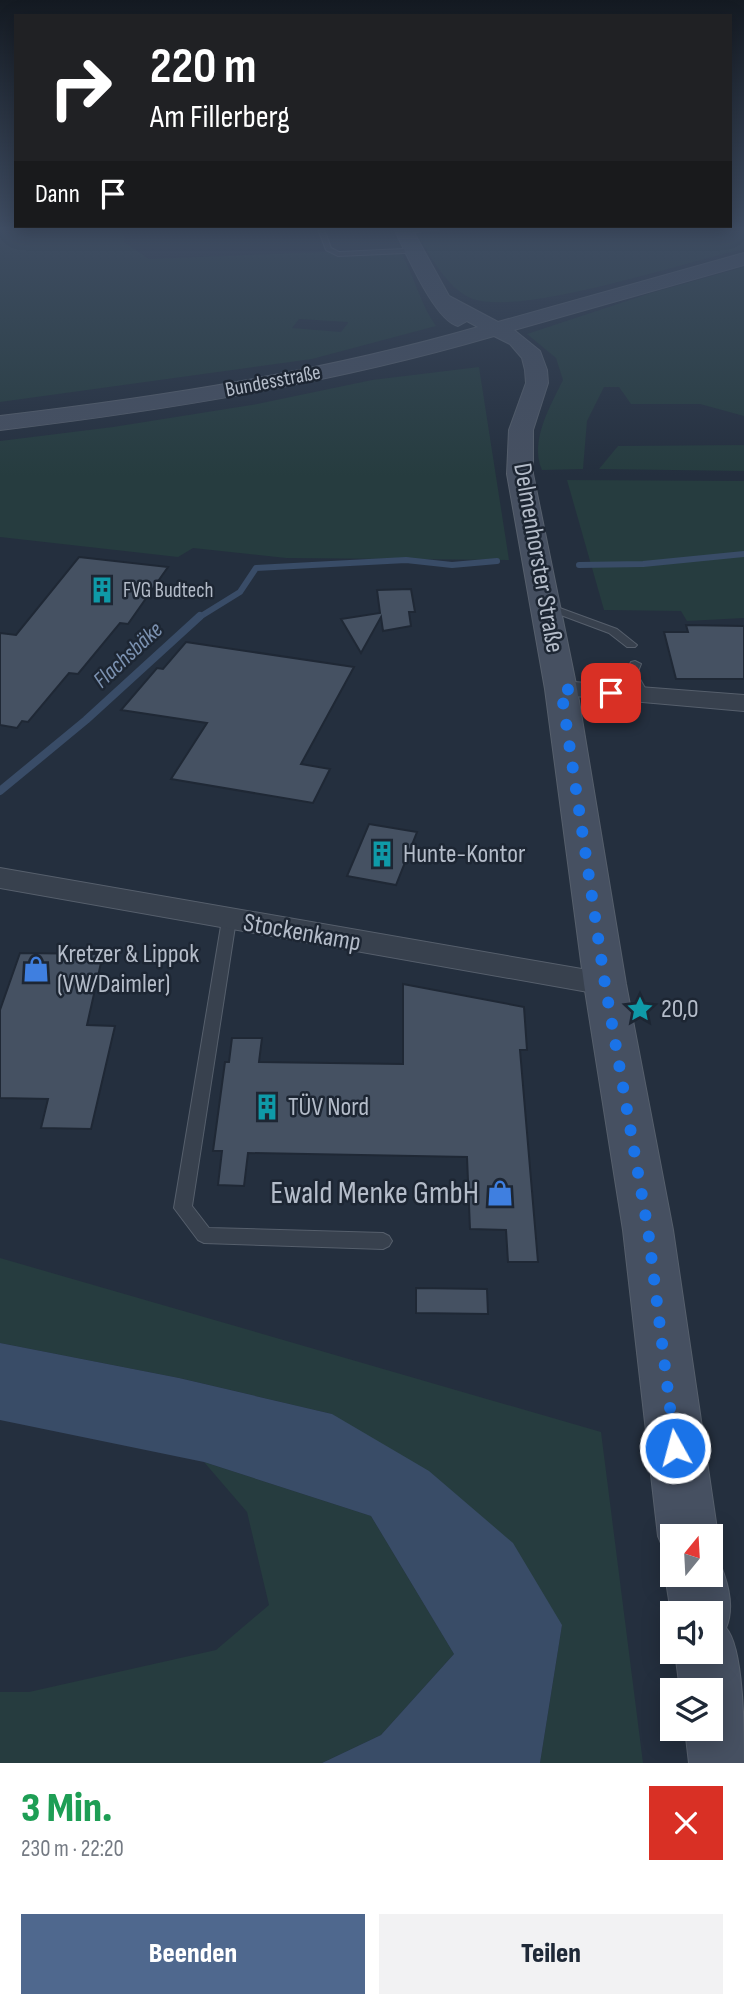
<!DOCTYPE html>
<html lang="de">
<head>
<meta charset="utf-8">
<style>
	body { margin:0; font-family:"Sofia Sans Condensed",sans-serif; background:#f2f2f3; color:#1f2937; height:100vh; display:flex; flex-direction:column; font-size:26px; white-space:nowrap }
	* { box-sizing:border-box; margin:0 }
	p { font-size:23px; color:#747a83 }
	.icon { flex:none; width:38px; height:38px; fill:none; stroke:currentColor; stroke-width:2; stroke-linecap:round; stroke-linejoin:round }
	.map { position:relative; height:1763px; overflow:hidden }
	.drawer { display:flex; flex-direction:column; background:#fff; flex:1 }
	.drawer>* { flex:none }
	.guide { position:absolute; left:14px; top:14px; width:718px; height:214px; border-radius:0px; box-shadow:0 4px 18px #0003; background:#202124; color:#fff; overflow:hidden }
	.needle { width:46px; rotate:18deg }
	.tools { position:absolute; left:660px; top:1524px; display:grid; gap:14px }
	.tools a { display:grid; place-items:center; width:63px; height:63px; border-radius:0px; background:#fff; box-shadow:0 4px 18px #0003; font-size:35px }
	.pin { position:absolute; display:grid; place-items:center; width:60px; height:60px; color:#fff; margin:-30px; border-radius:14px; box-shadow:0 4px 10px #0006 }
	.me { position:absolute; width:77px; margin:-38px; rotate:353deg; stroke-linejoin:round; filter:drop-shadow(0 0 5px #0008) }
	.turn { display:flex; align-items:center; gap:24px; height:147px; padding:0 21px; font-size:32px }
	.turn .icon { width:91px; height:91px; stroke-width:2.5 }
	.turn b { display:block; font-size:49px; line-height:60px }
	.then { display:flex; align-items:center; height:66px; padding:0 21px; background:#0003; gap:14px; font-size:26px }
	.round { display:grid; place-items:center; flex:none; width:74px; height:74px; border-radius:0px; background:#f2f2f3 }
	.overview { display:flex; align-items:center; justify-content:space-between; height:119px; padding:0 21px }
	h1 { font-size:42px; font-weight:800; line-height:52px; color:#1e9e55 }
	.button { display:flex; gap:14px; margin-top:auto; padding:14px 21px }
	.button a { flex:1; height:80px; border-radius:0px; background:#4f688e; color:#fff; font-size:28px; font-weight:800; line-height:80px; text-align:center }
	.button a+a { background:#f2f2f3; color:#1f2937 }
	.map>svg:first-child { display:block }
	.green { fill:#263c3f; fill-rule:evenodd }
	.water { fill:#394c67 }
	.lines { fill:none; stroke-linecap:round; stroke-linejoin:round }
	.stream-far1 { stroke:#394c67; stroke-width:6 }
	.stream { stroke:#394c67; stroke-width:8 }
	.building { fill:#455162; stroke:#1f2835; stroke-width:2 }
	.lane-casing { stroke:#565f6c; stroke-width:2 }
	.street-casing { stroke:#565f6c; stroke-width:2 }
	.secondary-casing { stroke:#565f6c; stroke-width:2 }
	.lane { fill:#38414e; fill-rule:evenodd }
	.street { fill:#38414e; fill-rule:evenodd }
	.secondary { fill:#465061; fill-rule:evenodd }
	.route { stroke:#1a73e8; stroke-width:12; stroke-dasharray:0 21.6 }
	.labels { text-anchor:middle; dominant-baseline:central; stroke-width:5; stroke-linejoin:round; paint-order:stroke }
	.far-street-label { font-size:21px; fill:#b4bcc9; stroke:#1d2633 }
	.far-poi-label { font-size:21px; fill:#b4bcc9; stroke:#1d2633; text-anchor:start }
	.far-water-label { font-size:23px; font-style:italic; fill:#7c92b1; stroke:#1d2633 }
	.street-label { font-size:26px; fill:#b4bcc9; stroke:#1d2633 }
	.poi-label { font-size:26px; fill:#b4bcc9; stroke:#1d2633; text-anchor:start }
	.near-poi-label { font-size:32px; fill:#b4bcc9; stroke:#1d2633; text-anchor:end }
</style>
</head>
<body>
<div class="map">
<svg width="744" height="1763" viewBox="0 0 744 1763">
	<rect width="100%" height="100%" fill="#242f3e"/>
	<!-- green -->
	<g class="green">
		<path d="M0,229H123L124,242L149,259L399,249C414,274 419,302 436,326L312,359L0,402ZM299,319L348,322V323L341,332L292,328Z"/>
		<path d="M494,229H744V249C685,262 523,316 473,299C447,289 431,257 418,235H472Z"/>
		<path d="M744,267V416L700,404H631L619,387H604L587,421L583,469L542,470C529,441 551,405 563,380L556,358L527,334L651,293Z"/>
		<polygon points="479,367 509,560 286,558 193,548 178,557 0,537 0,441 113,427 257,404 372,380"/>
		<polygon points="744,445 744,471 599,469 618,446"/>
		<polygon points="567,480 744,481 744,618 687,621 681,611 604,610"/>
		<polygon points="0,1258 601,1432 643,1763 540,1763 562,1625 332,1414 179,1378 0,1343"/>
		<polygon points="204,1462 371,1516 454,1654 381,1735 322,1763 0,1763 0,1692 29,1692 216,1650 269,1605 247,1512"/>
	</g>
	<!-- water -->
	<polygon class="water" points="0,1343 179,1378 332,1414 429,1471 513,1543 562,1625 540,1763 322,1763 381,1735 454,1654 371,1516 204,1462 0,1420"/>
	<g class="lines">
		<!-- stream-far1 -->
		<g class="stream-far1">
			<polyline points="579,565 643,564 744,554"/>
			<polyline points="198,618 240,592 256,568 406,560 452,565 497,561"/>
		</g>
		<!-- stream -->
		<polyline class="stream" points="0,791 86,720 200,616"/>
	</g>
	<!-- building -->
	<g class="building">
		<polygon points="79,557 168,567 128,624 120,623 78,674 69,673 28,722 22,721 17,728 0,725 0,633 16,635"/>
		<polygon points="411,589 415,612 409,612 411,626 383,631 381,617 361,653 341,619 380,613 377,590"/>
		<polygon points="686,625 744,626 744,679 676,679 664,632 688,632"/>
		<polygon points="186,642 354,667 301,764 330,769 313,803 171,779 207,723 121,710 157,668 163,669"/>
		<polygon points="369,824 417,832 396,885 347,876"/>
		<polygon points="20,953 103,954 87,1025 115,1026 91,1129 41,1128 48,1099 0,1098 0,1010"/>
		<polygon points="403,984 524,1007 527,1050 520,1050 538,1262 508,1262 506,1230 470,1229 467,1157 248,1153 244,1186 218,1185 222,1151 213,1151 225,1062 229,1062 232,1038 262,1038 259,1062 403,1064"/>
		<polygon points="416,1288 487,1289 488,1314 416,1313"/>
	</g>
	<g class="lines">
		<!-- lane casing -->
		<g class="lane-casing">
			<g id="lane">
				<polygon points="318,229 324,229 331,248 339,252 405,249 408,251 405,253 338,256 326,250"/>
				<polygon points="403,229 439,229 439,230 404,233 401,231"/>
				<polygon points="546,603 617,629 637,645 635,647 627,647 609,633 542,608 541,606"/>
				<polygon points="635,661 641,664 637,674 649,695 647,698 639,698 625,674 631,662"/>
				<polygon points="229,915 236,920 192,1206 209,1228 383,1233 389,1236 392,1241 389,1246 383,1249 204,1243 198,1240 174,1208 222,920"/>
			</g>
		</g>
		<!-- street casing -->
		<g class="street-casing">
			<g id="street">
				<polygon points="561,681 744,695 744,711 552,694 548,689 552,684"/>
				<polygon points="0,868 605,973 616,976 621,984 616,992 605,995 0,888"/>
			</g>
		</g>
		<!-- secondary casing -->
		<g class="secondary-casing">
			<path id="secondary" d="M394,229H412L449,296L498,322L744,253V265L514,330L540,351L547,370L548,383L533,430V474L577,689L626,984L673,1230L718,1536L711,1551L716,1554C726,1577 736,1604 726,1628C744,1648 744,1732 744,1763H689L685,1729H710V1690H680L675,1652H710V1614H672V1619L665,1575L671,1559L667,1557L658,1536L623,1230L584,984L545,689L507,474L509,430L526,383L525,370L522,358L510,344L494,336C333,383 167,410 0,430V416C161,397 322,372 478,327L467,321L458,326C434,320 406,252 394,229ZM672,1536H710V1575H672Z"/>
		</g>
		<!-- lane -->
		<use href="#lane" class="lane"/>
		<!-- street -->
		<use href="#street" class="street"/>
		<!-- secondary -->
		<use href="#secondary" class="secondary"/>
	</g>
	<!-- sky -->
	<linearGradient id="sky" x2="0" y2="1"><stop stop-color="#141a22"/><stop offset="0.48" stop-color="#3f4d63"/><stop offset="1" stop-color="#3f4d63" stop-opacity="0"/></linearGradient>
	<rect width="744" height="476" fill="url(#sky)"/>
	<g class="lines">
		<!-- route -->
		<polyline class="route" points="611,693 561,689 605,984 648,1230 675,1448"/>
	</g>
	<!-- icons -->
	<defs>
		<g id="building-bare" transform="scale(2.1)"><path d="M-4-6H4V6H1V3H-1V6H-4ZM-2.5-4.3h1.7v1.8h-1.7ZM.8-4.3h1.7v1.8H.8ZM-2.5-1h1.7V.8h-1.7ZM.8-1h1.7V.8H.8Z" fill="#0f9aa8" stroke="#1d2633" stroke-width="2.5" paint-order="stroke"/></g>
		<g id="shop-bare" transform="scale(2.1)"><path d="M-5-2.5h2.3a2.7 3.5 0 0 1 5.4 0H5L5.5 6h-11ZM-1.5-2.5h3a1.5 2.3 0 0 0-3 0Z" fill="#3f7fe0" stroke="#1d2633" stroke-width="2.5" paint-order="stroke"/></g>
		<g id="sight-bare" transform="scale(2.1)"><path d="M0-6L1.8-2.2L6-1.7L2.9 1.2L3.7 5.4L0 3.3L-3.7 5.4L-2.9 1.2L-6-1.7L-1.8-2.2Z" fill="#0f9aa8" stroke="#1d2633" stroke-width="2.5" paint-order="stroke"/></g>
	</defs>
	<g fill-rule="evenodd">
		<use href="#building-bare" x="102" y="590"/>
		<use href="#building-bare" x="382" y="854"/>
		<use href="#shop-bare" x="36" y="969"/>
		<use href="#sight-bare" x="640" y="1009"/>
		<use href="#building-bare" x="267" y="1107"/>
		<use href="#shop-bare" x="500" y="1193"/>
	</g>
	<g class="labels">
		<!-- far-street labels -->
		<g class="far-street-label">
			<text transform="translate(273 381) rotate(-11)">Bundesstraße</text>
		</g>
		<!-- far-poi labels -->
		<g class="far-poi-label">
			<text x="123" y="590">FVG Budtech</text>
		</g>
		<!-- far-water labels -->
		<g class="far-water-label">
			<text transform="translate(128 655) rotate(-43)">Flachsbäke</text>
		</g>
		<!-- street labels -->
		<g class="street-label">
			<text transform="translate(538 558) rotate(80)">Delmenhorster Straße</text>
			<text transform="translate(302 933) rotate(10)">Stockenkamp</text>
		</g>
		<!-- poi labels -->
		<g class="poi-label">
			<text x="403" y="854">Hunte-Kontor</text>
			<text x="57" y="954">Kretzer &amp; Lippok<tspan x="57" dy="30">(VW/Daimler)</tspan></text>
			<text x="661" y="1009">20,0</text>
			<text x="288" y="1107">TÜV Nord</text>
		</g>
		<!-- near-poi labels -->
		<g class="near-poi-label">
			<text x="479" y="1193">Ewald Menke GmbH</text>
		</g>
	</g>
</svg>
<div class="tools">
<a><svg class="needle" viewBox="-14 -14 28 28"><path d="M0-13l5 13h-10z" fill="#e53935"/><path d="M0 13l5-13h-10z" fill="#747a83"/></svg></a>
<a><svg class="icon" aria-label="sound" viewBox="0 0 24 24"><path d="M4 9h4l5-4v14l-5-4H4zM17 9q2 3 0 6"/></svg></a>
<a><svg class="icon" aria-label="layers" viewBox="0 0 24 24"><path d="M12 4l9 5-9 5-9-5zM3 14l9 5 9-5"/></svg></a>
</div>
<div class="pin" style="left:611px;top:693px;background:#d93025"><svg class="icon" aria-label="arrive" viewBox="0 0 24 24"><path d="M6 21V4h12l-3 4 3 4H6"/></svg></div>
<svg class="me" style="left:675px;top:1448px" viewBox="-20 -20 40 40"><circle r="17" fill="#1a73e8" stroke="#fff" stroke-width="3"/><path d="M0-11L8 9 0 5-8 9z" fill="#fff"/></svg>
<div class="guide">
<div class="turn"><svg class="icon" aria-label="right" viewBox="0 0 24 24"><path d="M7 20v-9h11M14 6l5 5-5 5"/></svg><div><b>220 m</b>Am Fillerberg</div></div>
<div class="then">Dann<svg class="icon" aria-label="arrive" viewBox="0 0 24 24"><path d="M6 21V4h12l-3 4 3 4H6"/></svg></div>
</div>
</div>
<section class="drawer">
<div class="overview"><div><h1>3 Min.</h1><p>230 m · 22:20</p></div><a class="round" style="background:#d93025;color:#fff"><svg class="icon" aria-label="close" viewBox="0 0 24 24"><path d="M6 6l12 12M18 6L6 18"/></svg></a></div>
<div class="button"><a>Beenden</a><a>Teilen</a></div>
</section>
</body>
</html>
